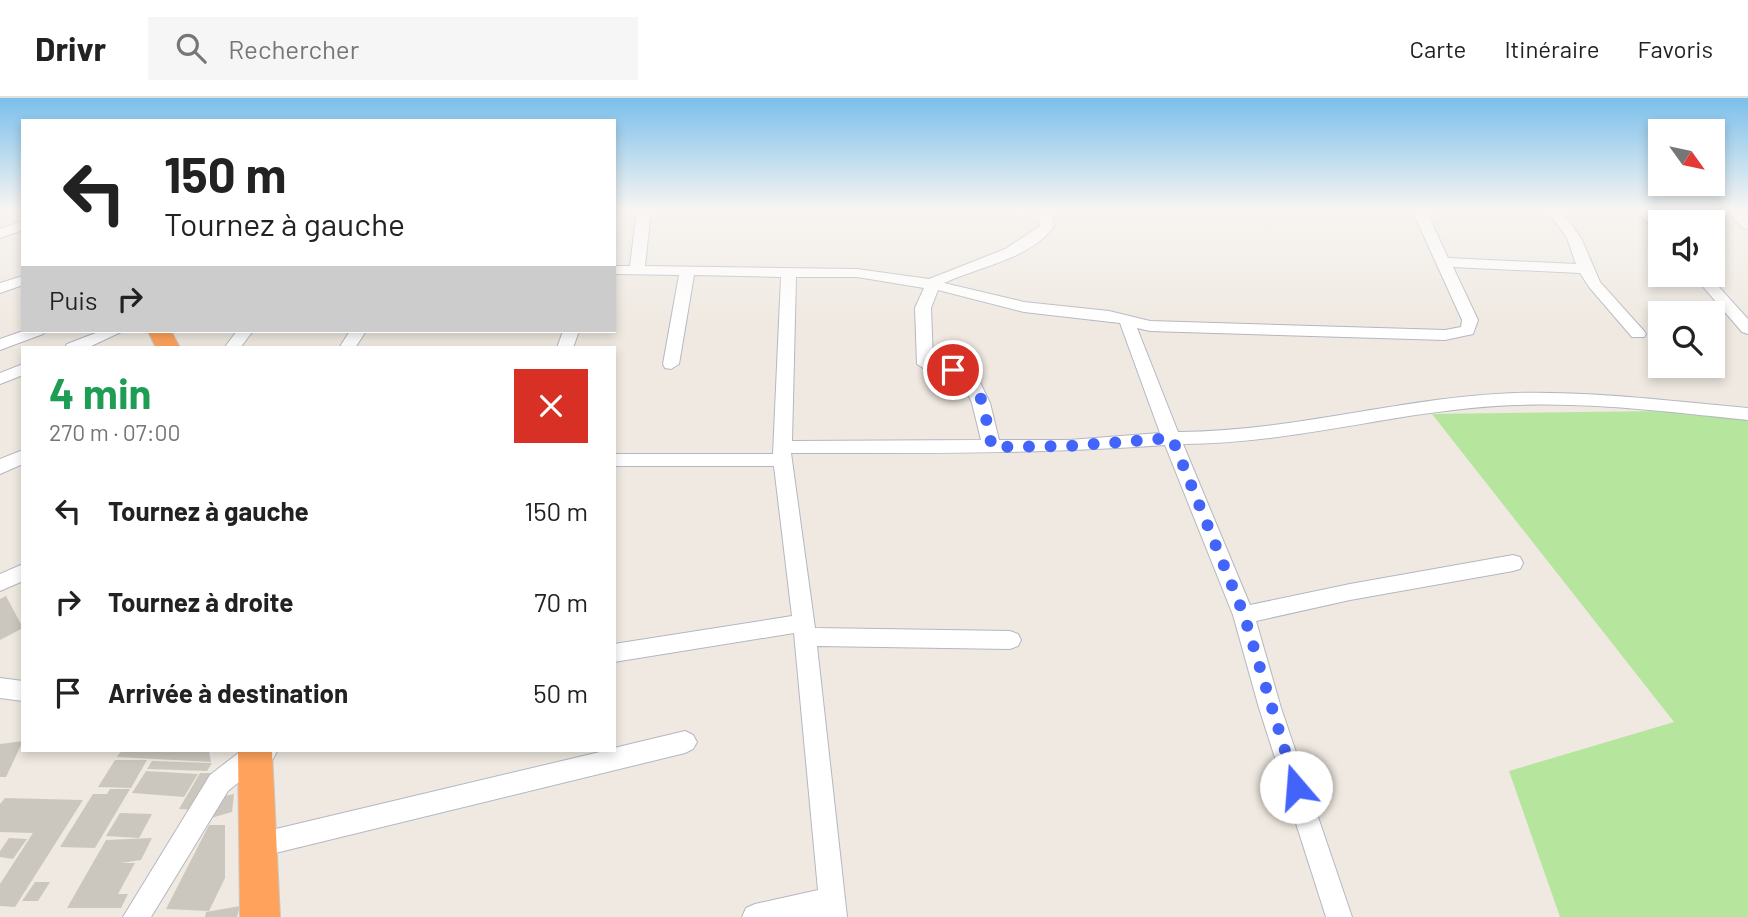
<!DOCTYPE html>
<html lang="fr">
<head>
<meta charset="utf-8">
<style>
	body { margin:0; font-family:Barlow,sans-serif; background:#f6f6f6; color:#222; height:100vh; display:flex; flex-direction:column; font-size:26px; white-space:nowrap }
	* { box-sizing:border-box; margin:0 }
	p { font-size:23px; color:#767676 }
	.icon { flex:none; width:38px; height:38px; fill:none; stroke:currentColor; stroke-width:2; stroke-linecap:round; stroke-linejoin:round }
	.map { position:relative; flex:1; overflow:hidden }
	.drawer { position:absolute; left:21px; top:248px; width:595px; height:406px; display:flex; flex-direction:column; background:#fff; border-radius:0px; box-shadow:0 4px 10px #0003 }
	.drawer>* { flex:none }
	.guide { position:absolute; left:21px; top:21px; width:595px; height:214px; border-radius:0px; box-shadow:0 4px 10px #0003; background:#fff; color:#222; overflow:hidden }
	.needle { width:46px; rotate:123deg }
	.buttons { position:absolute; left:1648px; top:21px; display:grid; gap:14px }
	.buttons a { display:grid; place-items:center; width:77px; height:77px; border-radius:0px; background:#fff; box-shadow:0 4px 10px #0003; font-size:35px }
	.pin { position:absolute; display:grid; place-items:center; width:60px; height:60px; color:#fff; margin:-30px; border:4px solid #fff; border-radius:50%; box-shadow:0 2px 7px #0007 }
	.me { position:absolute; width:77px; margin:-38px; rotate:342deg; stroke-linejoin:round; filter:drop-shadow(0 0 5px #0008) }
	.turn { display:flex; align-items:center; gap:24px; height:147px; padding:0 28px; font-size:32px }
	.turn .icon { width:91px; height:91px; stroke-width:2.5 }
	.turn b { display:block; font-size:49px; line-height:60px }
	.then { display:flex; align-items:center; height:66px; padding:0 28px; background:#0003; gap:14px; font-size:26px }
	.round { display:grid; place-items:center; flex:none; width:74px; height:74px; border-radius:0px; background:#f6f6f6 }
	.summary { display:flex; align-items:center; justify-content:space-between; height:119px; padding:0 28px }
	h1 { font-size:42px; font-weight:700; line-height:52px; color:#1e9e55 }
	ul { padding:0; list-style:none }
	li { display:flex; align-items:center; gap:21px; height:91px; padding:0 28px }
	li div { flex:1 }
	li b { display:block; font-size:26px }
	li em { font-style:normal }
	header { display:flex; align-items:center; gap:42px; box-sizing:border-box; height:98px; padding:0 35px; background:#fff; border-bottom:2px solid #e0e0e0 }
	header strong { font-size:33px }
	nav { display:flex; gap:38px; margin-inline-start:auto; font-size:24px }
	.search { width:490px; height:63px; background:#f6f6f6; display:flex; align-items:center; gap:18px; box-sizing:border-box; padding:0 24px; border-radius:0px; color:#767676; font-size:26px }
	.map>svg:first-child { display:block }
	.green { fill:#b6e59e }
	.building { fill:#cbc7bf }
	.lines { fill:none; stroke-linecap:round; stroke-linejoin:round }
	.minor-casing { stroke:#b4b7c1; stroke-width:2 }
	.highway-casing { stroke:#c9c9c9; stroke-width:2 }
	.minor { fill:#fff; fill-rule:evenodd }
	.highway { fill:#ffa35c; fill-rule:evenodd }
	.route { stroke:#4264fb; stroke-width:12; stroke-dasharray:0 21.6 }
</style>
</head>
<body>
<header>
<strong>Drivr</strong>
<div class="search"><svg class="icon" aria-label="search" viewBox="0 0 24 24"><circle cx="10" cy="10" r="6"/><path d="M15 15l6 6"/></svg>Rechercher</div>
<nav><a>Carte</a><a>Itinéraire</a><a>Favoris</a></nav>
</header>
<div class="map">
<svg width="1748" height="819" viewBox="0 0 1748 819">
	<rect width="100%" height="100%" fill="#efe9e1"/>
	<!-- green -->
	<polygon class="green" points="1663,313 1748,319 1748,819 1560,819 1509,673 1674,624 1432,316"/>
	<!-- building -->
	<g class="building">
		<polygon points="6,498 23,530 0,542 0,501"/>
		<polygon points="23,643 6,679 0,679 0,646"/>
		<polygon points="121,653 209,653 211,664 117,659"/>
		<polygon points="115,662 147,662 131,690 98,689"/>
		<polygon points="152,663 210,665 212,665 207,673 147,671"/>
		<polygon points="146,673 198,676 184,699 132,695"/>
		<polygon points="200,675 216,675 196,712 179,711"/>
		<polygon points="110,691 130,691 95,750 60,749 93,696 107,696"/>
		<polygon points="234,696 232,714 211,720 220,699"/>
		<polygon points="5,700 83,702 15,809 0,808 0,786 33,735 0,734 0,706"/>
		<polygon points="120,715 152,716 139,740 106,738"/>
		<polygon points="209,727 225,727 225,780 209,813 166,811"/>
		<polygon points="9,740 27,741 13,761 0,759 0,753"/>
		<polygon points="152,740 141,762 121,765 135,765 118,796 128,796 121,810 67,810 106,742"/>
		<polygon points="35,784 50,784 38,803 22,803"/>
		<polygon points="240,808 237,819 205,819 206,814"/>
	</g>
	<g class="lines">
		<!-- minor casing -->
		<g class="minor-casing">
			<g id="minor">
				<path d="M637,112H651L645,168L857,171L929,181L1005,151L1040,128L1037,112H1051L1054,129C1028,162 980,168 944,185L1024,204L1109,213L1150,223L1445,232L1461,229L1462,222L1412,112H1426L1448,160L1576,166L1567,140L1547,112H1561L1581,140L1600,184L1644,233L1646,236L1644,239H1632L1589,189L1580,175L1453,169L1478,222L1473,236L1445,242L1150,233L1137,230L1178,334C1292,334 1402,299 1515,295C1593,293 1671,303 1748,310V322C1671,314 1593,304 1515,307C1403,311 1295,346 1183,346L1250,507L1350,486L1513,457L1520,459L1523,465L1520,471L1513,473L1350,502L1256,523L1281,610L1352,819H1326L1259,610L1233,517L1165,347C1040,356 917,355 791,355L815,530L1010,533L1018,536L1021,542L1018,548L1010,551L817,548L847,819H742L746,810L755,806L818,792L794,535L614,564V546L792,518L774,368H614V356H773L781,179L694,177L679,266L671,271L665,270L663,266L679,177L614,176V168H630ZM796,179H857L924,190L915,210L917,266L929,274L962,281L972,305L981,342L792,343ZM938,192L1024,214L1120,225L1160,335L1069,342H999L990,305L975,274L933,264L931,210Z"/>
				<polygon points="1637,112 1652,112 1662,124 1661,136 1656,135"/>
				<polygon points="1726,112 1741,112 1748,119 1748,131 1743,130"/>
				<polygon points="23,123 23,132 0,140 0,131"/>
				<polygon points="1693,177 1708,177 1748,221 1748,236 1742,234"/>
				<polygon points="23,178 23,187 0,195 0,185"/>
				<polygon points="23,233 45,233 43,236 0,252 0,241"/>
				<polygon points="101,233 123,233 87,250 65,250 67,246"/>
				<polygon points="237,233 253,233 240,250 224,250"/>
				<polygon points="350,233 366,233 355,250 339,250"/>
				<polygon points="563,233 579,233 573,250 557,250"/>
				<polygon points="23,266 23,277 0,286 0,275"/>
				<polygon points="23,352 23,366 0,376 0,361"/>
				<polygon points="23,466 23,483 0,493 0,476"/>
				<polygon points="0,580 23,583 23,603 0,600"/>
				<polygon points="685,633 693,637 697,644 693,651 685,655 259,759 250,756 246,747 250,738 259,735 604,653 614,653 614,650"/>
				<polygon points="241,653 277,653 273,661 262,665 228,693 151,819 123,819 210,677"/>
			</g>
		</g>
		<!-- highway casing -->
		<g class="highway-casing">
			<g id="highway">
				<polygon points="148,233 171,233 180,250 156,250"/>
				<polygon points="238,653 272,653 280,819 240,819"/>
			</g>
		</g>
		<!-- minor -->
		<use href="#minor" class="minor"/>
		<!-- highway -->
		<use href="#highway" class="highway"/>
	</g>
	<!-- sky -->
	<linearGradient id="sky" x2="0" y2="1"><stop stop-color="#7abfeb"/><stop offset="0.49" stop-color="#f8f5f2"/><stop offset="1" stop-color="#f8f5f2" stop-opacity="0"/></linearGradient>
	<rect width="1748" height="227" fill="url(#sky)"/>
	<g class="lines">
		<!-- route -->
		<path class="route" d="M953,272C958,273 965,275 969,278C982,289 988,333 992,349L1069,348L1172,340L1244,517L1296,689"/>
	</g>
</svg>
<div class="buttons">
<a><svg class="needle" viewBox="-14 -14 28 28"><path d="M0-13l5 13h-10z" fill="#e53935"/><path d="M0 13l5-13h-10z" fill="#767676"/></svg></a>
<a><svg class="icon" aria-label="sound" viewBox="0 0 24 24"><path d="M4 9h4l5-4v14l-5-4H4zM17 9q2 3 0 6"/></svg></a>
<a><svg class="icon" aria-label="search" viewBox="0 0 24 24"><circle cx="10" cy="10" r="6"/><path d="M15 15l6 6"/></svg></a>
</div>
<div class="pin" style="left:953px;top:272px;background:#d93025"><svg class="icon" aria-label="arrive" viewBox="0 0 24 24"><path d="M6 21V4h12l-3 4 3 4H6"/></svg></div>
<svg class="me" style="left:1296px;top:689px" viewBox="-20 -20 40 40"><circle r="19" fill="#fff"/><path d="M0-13L10 11 0 6-10 11z" fill="#4264fb"/></svg>
<div class="guide">
<div class="turn"><svg class="icon" aria-label="left" viewBox="0 0 24 24"><path d="M17 20v-9H6M10 6l-5 5 5 5"/></svg><div><b>150 m</b>Tournez à gauche</div></div>
<div class="then">Puis<svg class="icon" aria-label="right" viewBox="0 0 24 24"><path d="M7 20v-9h11M14 6l5 5-5 5"/></svg></div>
</div>
<section class="drawer">
<div class="summary"><div><h1>4 min</h1><p>270 m · 07:00</p></div><a class="round" style="background:#d93025;color:#fff"><svg class="icon" aria-label="close" viewBox="0 0 24 24"><path d="M6 6l12 12M18 6L6 18"/></svg></a></div>
<ul>
<li><svg class="icon" aria-label="left" viewBox="0 0 24 24"><path d="M17 20v-9H6M10 6l-5 5 5 5"/></svg><div><b>Tournez à gauche</b></div><em>150 m</em></li>
<li><svg class="icon" aria-label="right" viewBox="0 0 24 24"><path d="M7 20v-9h11M14 6l5 5-5 5"/></svg><div><b>Tournez à droite</b></div><em>70 m</em></li>
<li><svg class="icon" aria-label="arrive" viewBox="0 0 24 24"><path d="M6 21V4h12l-3 4 3 4H6"/></svg><div><b>Arrivée à destination</b></div><em>50 m</em></li>
</ul>
</section>
</div>
</body>
</html>
